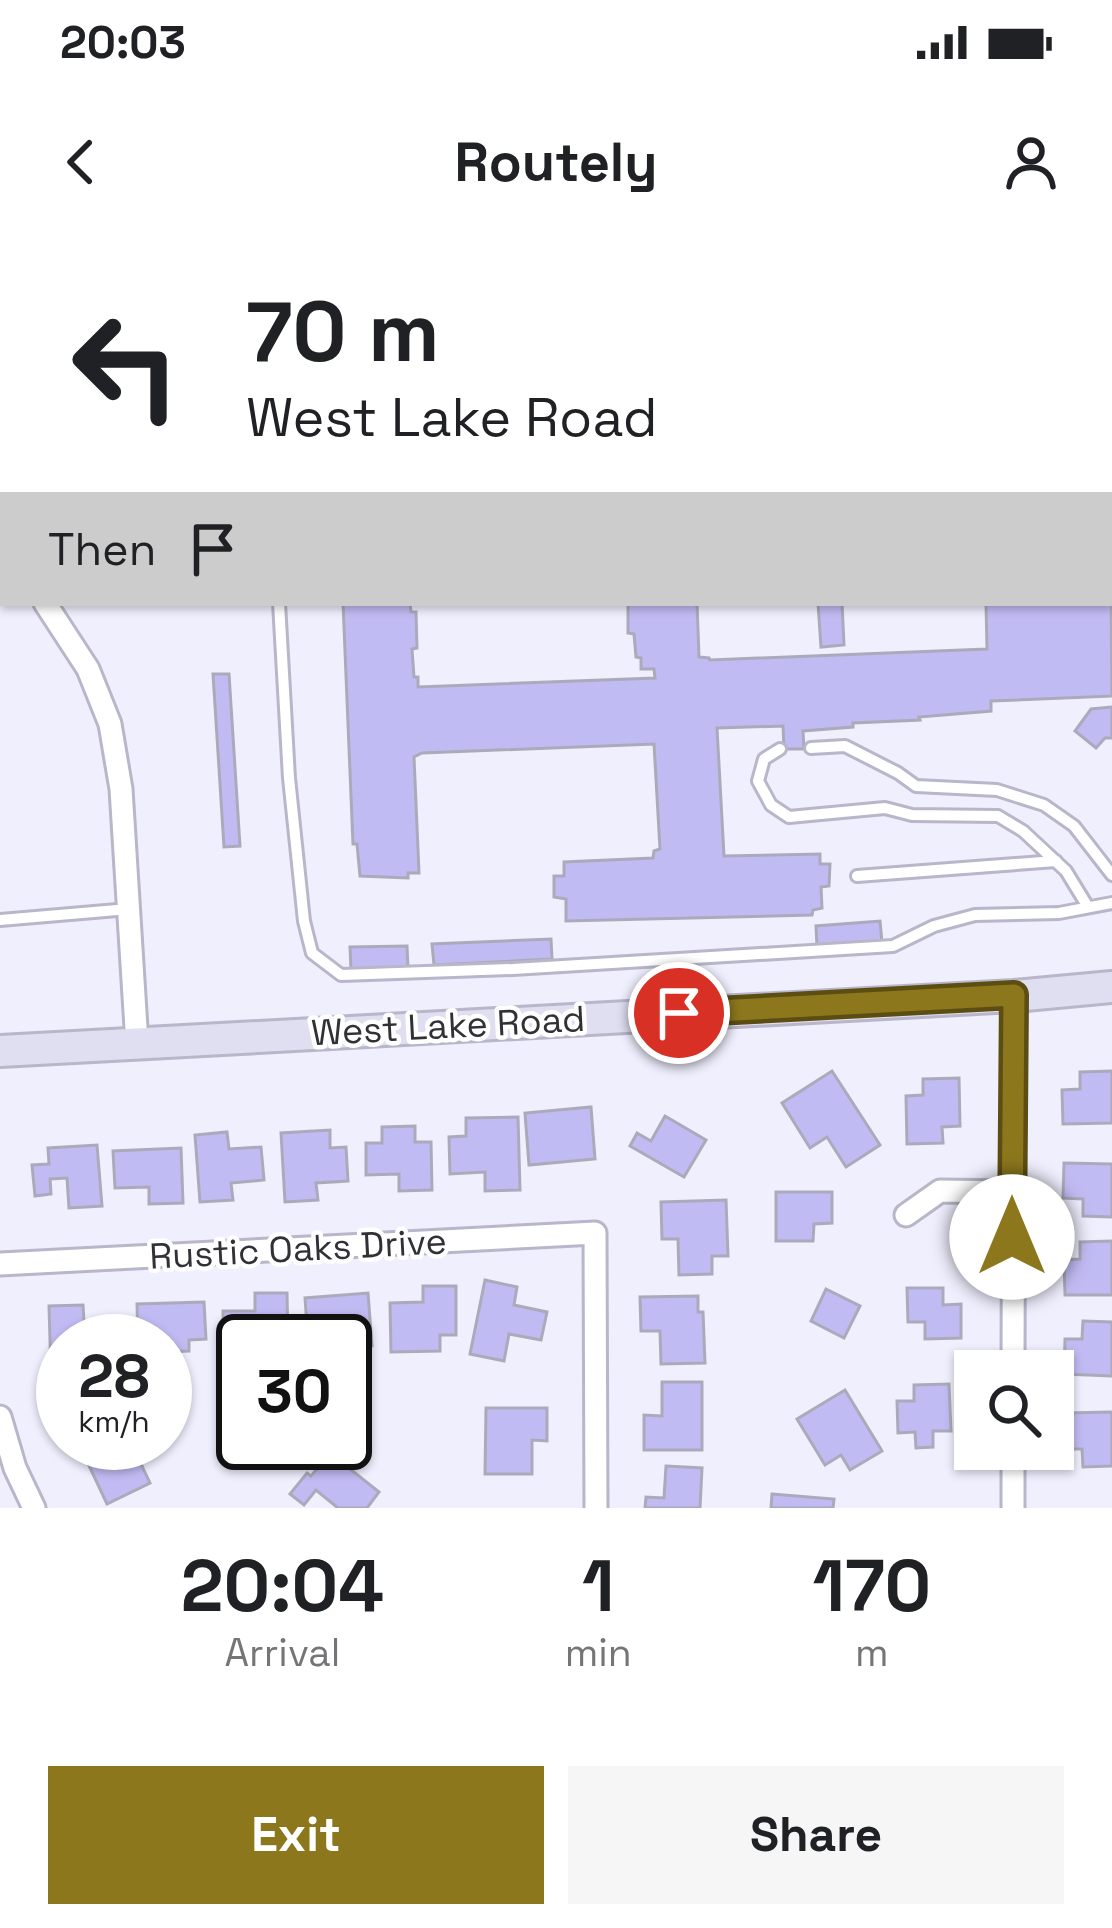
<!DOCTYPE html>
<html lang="en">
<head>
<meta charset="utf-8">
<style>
	body { margin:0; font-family:"Space Grotesk",sans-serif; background:#f6f6f6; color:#202124; height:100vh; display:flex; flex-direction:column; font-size:45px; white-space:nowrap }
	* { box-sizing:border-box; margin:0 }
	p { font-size:39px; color:#757577 }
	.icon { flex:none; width:66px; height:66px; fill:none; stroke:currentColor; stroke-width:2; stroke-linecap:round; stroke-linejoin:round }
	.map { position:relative; height:1268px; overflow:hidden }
	.side { display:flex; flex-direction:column; background:#fff; flex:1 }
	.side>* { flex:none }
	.hud { position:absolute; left:0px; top:0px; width:1113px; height:366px; box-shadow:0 3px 9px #0004; background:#fff; color:#202124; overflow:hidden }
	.controls { position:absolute; left:954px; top:1110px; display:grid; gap:24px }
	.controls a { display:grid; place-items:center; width:120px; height:120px; border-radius:0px; background:#fff; box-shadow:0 3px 9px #0004; font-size:60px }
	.speed { position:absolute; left:36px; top:1074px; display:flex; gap:24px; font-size:60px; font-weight:700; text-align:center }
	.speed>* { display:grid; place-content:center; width:156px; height:156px; border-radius:50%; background:#fff; box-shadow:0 3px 9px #0004; line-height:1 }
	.speed small { font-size:30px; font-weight:400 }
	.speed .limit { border:6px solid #111; border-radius:18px; background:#fff; color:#111 }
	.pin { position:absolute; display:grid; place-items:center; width:102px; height:102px; color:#fff; margin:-51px; border:6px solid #fff; border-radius:50%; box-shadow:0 3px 12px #0007 }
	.me { position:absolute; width:132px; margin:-66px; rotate:0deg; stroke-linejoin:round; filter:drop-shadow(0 0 9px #0008) }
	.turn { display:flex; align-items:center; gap:42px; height:252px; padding:0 48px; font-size:54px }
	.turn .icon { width:156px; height:156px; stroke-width:2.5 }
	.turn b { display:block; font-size:84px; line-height:102px }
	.then { display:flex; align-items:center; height:114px; padding:0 48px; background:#0003; gap:24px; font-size:45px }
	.eta { display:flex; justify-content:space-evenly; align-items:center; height:204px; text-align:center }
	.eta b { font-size:72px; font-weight:600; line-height:84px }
	.primary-button { display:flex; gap:24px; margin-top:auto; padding:24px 48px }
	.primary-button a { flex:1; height:138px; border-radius:0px; background:#8d771c; color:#fff; font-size:48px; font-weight:600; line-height:138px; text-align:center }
	.primary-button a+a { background:#f6f6f6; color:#202124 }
	.status { display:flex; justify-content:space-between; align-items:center; height:84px; padding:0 60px; background:#fff; direction:ltr }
	.status svg { height:33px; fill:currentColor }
	header { display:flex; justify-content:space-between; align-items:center; height:156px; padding:0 48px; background:#fff; font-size:54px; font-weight:600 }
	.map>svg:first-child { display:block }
	.built { fill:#e4e1fb }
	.building { fill:#c1bbf3; stroke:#abaabb; stroke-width:3 }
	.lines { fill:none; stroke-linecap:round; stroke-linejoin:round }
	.lane-casing { stroke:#b8b6c8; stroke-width:16 }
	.street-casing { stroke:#b8b6c8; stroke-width:27 }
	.secondary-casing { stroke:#b8b6c8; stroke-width:36 }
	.lane { stroke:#fff; stroke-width:10 }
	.street { stroke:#fff; stroke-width:21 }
	.secondary { stroke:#e0def1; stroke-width:30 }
	.route-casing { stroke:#5c4d12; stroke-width:30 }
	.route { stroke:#8d771c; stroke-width:21 }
	.labels { text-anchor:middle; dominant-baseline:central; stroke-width:9; stroke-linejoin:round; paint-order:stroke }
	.street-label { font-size:36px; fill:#313037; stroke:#fefefe }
</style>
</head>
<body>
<div class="status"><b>20:03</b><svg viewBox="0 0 49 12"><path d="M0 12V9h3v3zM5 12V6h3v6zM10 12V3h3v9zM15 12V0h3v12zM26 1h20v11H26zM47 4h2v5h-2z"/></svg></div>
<header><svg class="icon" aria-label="back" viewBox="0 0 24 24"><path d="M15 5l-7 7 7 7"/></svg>Routely<svg class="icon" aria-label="person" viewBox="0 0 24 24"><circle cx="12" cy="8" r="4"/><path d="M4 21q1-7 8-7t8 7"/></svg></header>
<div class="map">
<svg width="1112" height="1268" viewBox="0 0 1112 1268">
	<rect width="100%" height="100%" fill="#f0effe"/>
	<!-- built -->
	<polygon class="built" points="0,0 1112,0 1112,121 1110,3 3,3 3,196 0,197"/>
	<!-- building -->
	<g class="building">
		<polygon points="0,0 566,0 566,3 3,3 3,17 0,17"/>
		<rect x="649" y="0" width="319" height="3"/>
		<polygon points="1110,250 1112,456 991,461 991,471 919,477 920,480 853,483 853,487 803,491 804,509 784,509 783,486 717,488 724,616 820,614 820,624 830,624 829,646 821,647 822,668 813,670 812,675 566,681 566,659 554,657 554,636 564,636 564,622 653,618 654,611 660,609 654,504 422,513 414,517 419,633 408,633 408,638 360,636 357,604 353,604 343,363 410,363 411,372 416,372 417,408 412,409 414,437 418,437 418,447 655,438 654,429 641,429 641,418 636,417 634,394 628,393 628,363 697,363 699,417 709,418 710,420 987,409 986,363 1110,363"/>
		<polygon points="818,363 842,363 844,405 821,407"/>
		<polygon points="213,434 229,434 240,606 224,607"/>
		<polygon points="1112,467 1112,498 1105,498 1096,508 1075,491 1091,469"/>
		<polygon points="880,681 882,703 817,707 816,686"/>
		<polygon points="551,699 552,719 434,725 432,704"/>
		<polygon points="407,706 408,728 351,730 350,707"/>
		<polygon points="832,831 880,905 846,927 827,897 810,908 782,863"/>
		<polygon points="1112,831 1112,883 1063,884 1062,850 1080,849 1080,832"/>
		<polygon points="959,838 960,886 942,887 943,903 907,904 906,856 923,855 923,839"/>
		<polygon points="591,867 595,919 529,925 525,873"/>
		<polygon points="665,876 706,900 684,937 630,906 637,893 651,901"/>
		<polygon points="518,877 520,950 485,951 485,932 450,934 449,897 466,896 466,878"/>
		<polygon points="415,886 415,902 431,902 432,950 399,951 399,934 366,935 366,903 382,903 382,887"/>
		<polygon points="330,890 330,908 346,907 348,941 316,943 318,960 285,962 281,893"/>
		<polygon points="227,892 229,909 261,907 264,940 231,943 233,960 200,962 195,895"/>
		<polygon points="97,905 102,966 69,968 67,938 50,939 51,954 35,956 32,925 49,924 48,908"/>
		<polygon points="181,908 183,963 149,964 149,947 115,948 113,911"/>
		<polygon points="1064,923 1112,924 1112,977 1083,976 1083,959 1063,958"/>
		<polygon points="776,952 832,952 832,983 814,984 813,1001 776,1001"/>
		<polygon points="726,960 728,1016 712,1016 712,1034 679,1035 678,999 662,999 661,962"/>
		<polygon points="1112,1001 1112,1055 1065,1055 1064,1020 1080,1019 1080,1002"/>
		<polygon points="485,1040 517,1047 514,1065 547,1072 541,1100 509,1094 504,1121 470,1114"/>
		<polygon points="423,1046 456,1046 456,1095 440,1095 440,1111 391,1112 390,1063 423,1062"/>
		<polygon points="907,1048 943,1048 943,1065 961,1064 961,1098 925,1099 925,1082 908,1082"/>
		<polygon points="826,1049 860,1066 844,1098 811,1081"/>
		<polygon points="255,1053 287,1053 288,1101 243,1101 243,1124 224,1124 223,1071 255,1071"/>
		<polygon points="368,1053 372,1106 345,1109 345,1101 308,1101 305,1058"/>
		<polygon points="698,1056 698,1072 703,1072 705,1123 661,1124 660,1091 641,1091 640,1057"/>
		<polygon points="204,1062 206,1099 189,1100 189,1111 165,1112 165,1101 138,1101 137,1064"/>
		<polygon points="83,1065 84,1082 118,1081 118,1101 63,1101 63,1135 51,1135 49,1066"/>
		<polygon points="1083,1081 1112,1082 1112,1136 1064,1134 1065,1099 1082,1099"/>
		<polygon points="662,1142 702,1142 702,1210 644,1210 644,1175 662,1176"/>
		<polygon points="949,1144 951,1191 933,1191 933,1207 916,1208 915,1192 898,1193 897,1161 914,1161 914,1145"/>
		<polygon points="845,1150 882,1211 850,1230 841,1215 825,1225 797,1179"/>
		<polygon points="486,1168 547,1168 547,1201 532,1200 532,1234 485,1234"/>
		<polygon points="1112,1172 1112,1226 1083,1227 1082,1209 1066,1209 1065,1173"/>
		<polygon points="104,1203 113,1203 119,1216 134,1209 150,1243 107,1264 83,1213"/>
		<polygon points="330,1213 379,1252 367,1268 338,1268 316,1250 304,1265 290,1254 307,1233 311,1236"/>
		<polygon points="666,1226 702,1228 700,1268 645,1268 646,1257 664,1258"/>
		<polygon points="772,1254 834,1259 833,1268 771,1268"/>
	</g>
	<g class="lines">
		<!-- lane casing -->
		<g class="lane-casing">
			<g id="lane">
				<polyline points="1028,0 1028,3"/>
				<polyline points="1110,21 1112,21"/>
				<polyline points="1110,90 1112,90"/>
				<polyline points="0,137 3,137"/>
				<polyline points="1110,192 1112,191"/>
				<polyline points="279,363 289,538 304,681 312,713 341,735 513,729 893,706 934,686 975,675 1059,673 1112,663"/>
				<polyline points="811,508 845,506 898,533 916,546 997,550 1044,565 1074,586 1112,635"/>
				<polyline points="780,509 764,519 758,541 771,565 789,577 885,568 912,575 998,576 1023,591 1066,631 1088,667"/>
				<polyline points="857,636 1056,621"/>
				<polyline points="0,680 129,669"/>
			</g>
		</g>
		<!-- street casing -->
		<g class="street-casing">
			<g id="street">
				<polyline points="0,285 3,291"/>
				<polyline points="45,363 88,429 110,484 121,549 137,804"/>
				<polyline points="906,975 940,951 1012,952"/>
				<polyline points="0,1024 595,993 596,1268"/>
				<polyline points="1013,1131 1014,756"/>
				<polyline points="0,1177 15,1228 34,1268"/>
				<polyline points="1013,1209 1013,1268"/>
			</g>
		</g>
		<!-- secondary casing -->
		<g class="secondary-casing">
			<polyline id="secondary" points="0,811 1014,756 1112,747"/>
		</g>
		<!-- lane -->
		<use href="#lane" class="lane"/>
		<!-- street -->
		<use href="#street" class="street"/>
		<!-- secondary -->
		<use href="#secondary" class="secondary"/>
	</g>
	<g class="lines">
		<!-- route casing -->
		<g class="route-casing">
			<polyline id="route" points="679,773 1014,755 1012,997"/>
		</g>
		<!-- route -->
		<use href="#route" class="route"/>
	</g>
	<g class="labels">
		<!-- street labels -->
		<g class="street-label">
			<text transform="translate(448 786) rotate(-3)">West Lake Road</text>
			<text transform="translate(298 1009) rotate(-3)">Rustic Oaks Drive</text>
		</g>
	</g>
</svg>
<div class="controls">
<a><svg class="icon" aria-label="search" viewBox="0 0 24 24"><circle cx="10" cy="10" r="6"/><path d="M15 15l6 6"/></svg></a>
</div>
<div class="speed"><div>28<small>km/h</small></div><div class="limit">30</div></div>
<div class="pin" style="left:679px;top:773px;background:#d93025"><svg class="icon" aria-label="arrive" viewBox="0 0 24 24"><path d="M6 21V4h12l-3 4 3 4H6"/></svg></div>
<svg class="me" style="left:1012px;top:997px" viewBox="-20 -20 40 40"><circle r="19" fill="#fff"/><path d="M0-13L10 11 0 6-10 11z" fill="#8d771c"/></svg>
<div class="hud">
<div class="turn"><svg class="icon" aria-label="left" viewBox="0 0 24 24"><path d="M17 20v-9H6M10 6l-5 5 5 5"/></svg><div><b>70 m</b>West Lake Road</div></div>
<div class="then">Then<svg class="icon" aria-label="arrive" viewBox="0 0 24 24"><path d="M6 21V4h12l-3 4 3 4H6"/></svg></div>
</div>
</div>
<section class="side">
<div class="eta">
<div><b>20:04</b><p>Arrival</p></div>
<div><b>1</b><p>min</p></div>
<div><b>170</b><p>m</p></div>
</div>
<div class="primary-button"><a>Exit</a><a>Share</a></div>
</section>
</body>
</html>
